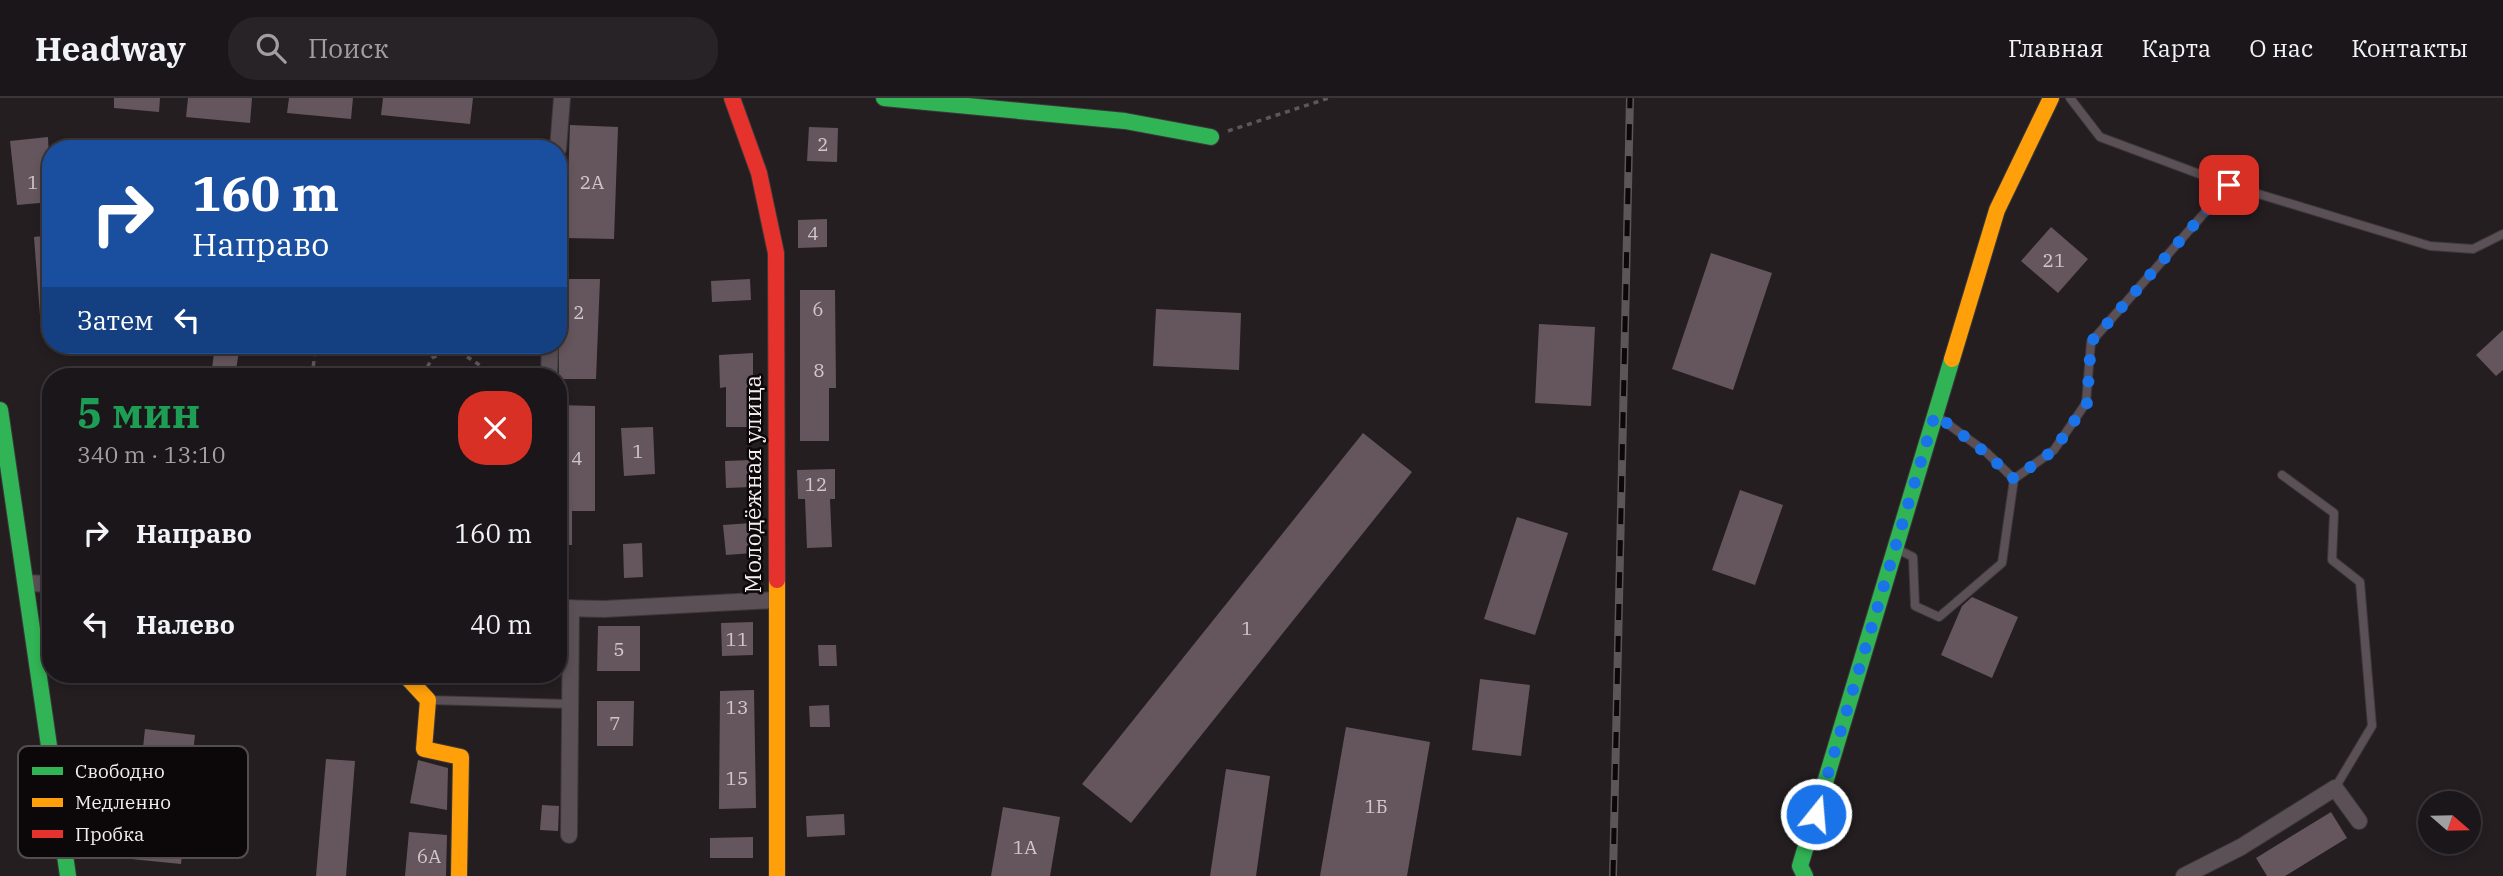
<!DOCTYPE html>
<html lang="ru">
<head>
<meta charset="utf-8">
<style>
	body { margin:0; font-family:"IBM Plex Serif",serif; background:#282326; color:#f1f3f6; height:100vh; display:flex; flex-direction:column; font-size:26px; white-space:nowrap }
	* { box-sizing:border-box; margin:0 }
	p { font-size:23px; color:#a09fa2 }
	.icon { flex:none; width:38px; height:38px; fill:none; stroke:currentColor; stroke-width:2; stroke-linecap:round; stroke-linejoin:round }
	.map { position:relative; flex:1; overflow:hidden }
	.sheet { position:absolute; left:42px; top:270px; width:525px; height:315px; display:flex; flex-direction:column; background:#1b1619; border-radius:28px; box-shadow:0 4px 10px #0003,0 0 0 2px #393538 }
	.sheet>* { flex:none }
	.guide { position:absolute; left:42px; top:42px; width:525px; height:214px; border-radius:28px; box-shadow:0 4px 10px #0003,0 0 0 2px #393538; background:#1a4fa0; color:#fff; overflow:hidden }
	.needle { width:46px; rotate:110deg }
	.fabs { position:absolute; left:2418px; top:693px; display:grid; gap:14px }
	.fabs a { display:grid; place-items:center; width:63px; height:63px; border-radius:50%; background:#1b1619; box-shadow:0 4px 10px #0003,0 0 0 2px #393538; font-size:35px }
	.pin { position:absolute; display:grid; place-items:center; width:60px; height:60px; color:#fff; margin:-30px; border-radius:14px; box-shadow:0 4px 10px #0006 }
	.me { position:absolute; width:77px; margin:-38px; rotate:17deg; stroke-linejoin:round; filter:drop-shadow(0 0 5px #0008) }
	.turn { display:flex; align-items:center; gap:24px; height:147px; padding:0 35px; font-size:32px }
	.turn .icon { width:91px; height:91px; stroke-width:2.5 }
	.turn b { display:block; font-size:49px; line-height:60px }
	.then { display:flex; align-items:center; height:66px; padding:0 35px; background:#0003; gap:14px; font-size:26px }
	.round { display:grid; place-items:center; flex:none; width:74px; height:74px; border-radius:28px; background:#282326 }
	.overview { display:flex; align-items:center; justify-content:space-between; height:119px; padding:0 35px }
	h1 { font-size:42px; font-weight:700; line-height:52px; color:#1e9e55 }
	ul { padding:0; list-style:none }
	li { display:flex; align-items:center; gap:21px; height:91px; padding:0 35px }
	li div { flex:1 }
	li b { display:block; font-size:26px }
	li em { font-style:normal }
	header { display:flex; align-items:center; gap:42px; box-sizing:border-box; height:98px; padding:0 35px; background:#1b1619; border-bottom:2px solid #393538 }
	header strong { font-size:33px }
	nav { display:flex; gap:38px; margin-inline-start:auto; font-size:24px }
	.search { width:490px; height:63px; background:#282326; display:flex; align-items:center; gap:18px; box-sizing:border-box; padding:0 24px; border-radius:28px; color:#a09fa2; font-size:26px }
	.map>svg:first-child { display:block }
	.building { fill:#65565d }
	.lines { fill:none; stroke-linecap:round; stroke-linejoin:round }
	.lane-casing { stroke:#3c383a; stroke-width:10 }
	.street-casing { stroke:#3c383a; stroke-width:18 }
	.fast-casing { stroke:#3c383a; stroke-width:18 }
	.slow-casing { stroke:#3c383a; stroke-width:18 }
	.jam-casing { stroke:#3c383a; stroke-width:18 }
	.path { stroke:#5e575a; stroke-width:3.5; stroke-dasharray:5 5; stroke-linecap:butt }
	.lane { stroke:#5a5055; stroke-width:8 }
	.street { stroke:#5a5055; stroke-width:16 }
	.fast { stroke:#30b455; stroke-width:16 }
	.slow { stroke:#ff9f0a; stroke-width:16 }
	.jam { stroke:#e5322d; stroke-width:16 }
	.rail-casing { stroke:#5c5658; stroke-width:8 }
	.rail { stroke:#0c080a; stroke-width:5; stroke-dasharray:16; stroke-linecap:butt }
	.route { stroke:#1a73e8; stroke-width:12; stroke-dasharray:0 21.6 }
	.labels { text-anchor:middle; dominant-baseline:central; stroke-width:5; stroke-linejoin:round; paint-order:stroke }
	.number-label { font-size:19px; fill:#d0c7cb }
	.street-label { font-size:23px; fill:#f4edf0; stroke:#0c080a }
	.key { fill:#0c080a; stroke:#524d4f; stroke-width:2 }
	.key-label { font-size:19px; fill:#f4edf0 }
</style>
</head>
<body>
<header>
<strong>Headway</strong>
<div class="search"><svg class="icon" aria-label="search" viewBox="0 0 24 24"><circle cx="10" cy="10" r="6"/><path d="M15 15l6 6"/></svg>Поиск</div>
<nav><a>Главная</a><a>Карта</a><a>О нас</a><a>Контакты</a></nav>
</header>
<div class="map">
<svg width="2503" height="778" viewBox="0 0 2503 778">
	<rect width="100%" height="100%" fill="#241e21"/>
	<!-- building -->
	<g class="building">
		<polygon points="114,0 160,0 159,14 114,10"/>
		<polygon points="188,0 252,0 250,25 186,19"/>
		<polygon points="289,0 353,0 351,21 287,15"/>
		<polygon points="383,0 473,0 470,26 381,17"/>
		<polygon points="570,27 618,29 614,141 566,140"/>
		<polygon points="809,29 838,30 837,64 807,63"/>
		<polygon points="48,39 51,104 17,107 10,43"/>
		<polygon points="827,121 827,149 798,150 798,122"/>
		<polygon points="2051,129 2088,161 2058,195 2021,163"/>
		<polygon points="51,137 51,217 40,217 34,139"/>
		<polygon points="1711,155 1772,175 1733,292 1672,271"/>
		<polygon points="558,181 600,181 596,281 559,281"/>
		<polygon points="750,181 751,202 712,204 711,183"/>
		<polygon points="800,192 835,192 836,290 829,290 829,343 800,343"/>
		<polygon points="1156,211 1241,215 1239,272 1153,268"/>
		<polygon points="1539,226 1595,229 1591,308 1535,305"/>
		<polygon points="2503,232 2503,272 2496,278 2476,257"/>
		<polygon points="215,247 240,247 235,278 211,278"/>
		<polygon points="753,255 753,329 726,329 726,289 720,290 719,257"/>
		<polygon points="558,307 595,308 595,413 572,413 572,447 558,447"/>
		<polygon points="653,329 655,376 624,378 621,330"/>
		<polygon points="1363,335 1412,374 1131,725 1082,686"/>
		<polygon points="751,362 752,389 726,390 725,363"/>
		<polygon points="835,371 835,401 830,401 832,449 807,450 805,401 798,401 797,372"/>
		<polygon points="1740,392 1783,407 1755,487 1712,472"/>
		<polygon points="1517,419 1568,435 1535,537 1484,521"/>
		<polygon points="751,425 753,455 726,457 723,427"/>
		<polygon points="642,445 643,479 624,480 623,446"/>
		<polygon points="1972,499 2018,519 1992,580 1941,557 1962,508"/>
		<polygon points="753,524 753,557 722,558 721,525"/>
		<polygon points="598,528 640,528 640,573 597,573"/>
		<polygon points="818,547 836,547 837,568 819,568"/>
		<polygon points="1480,581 1530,587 1521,658 1472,652"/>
		<polygon points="754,592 756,710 719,711 720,593"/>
		<polygon points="597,603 634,603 633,648 597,648"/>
		<polygon points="829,607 830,629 810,629 809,608"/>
		<polygon points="1346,629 1430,644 1407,778 1320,778"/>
		<polygon points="145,631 195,637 181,766 131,761"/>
		<polygon points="326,661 355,663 346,778 316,778"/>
		<polygon points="418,662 448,670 447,712 410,705"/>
		<polygon points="1226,671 1270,678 1256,778 1210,778"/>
		<polygon points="542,707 559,708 558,733 540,732"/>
		<polygon points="1003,709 1060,719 1050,778 991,778"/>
		<polygon points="2331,714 2347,740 2285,778 2267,778 2256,760"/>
		<polygon points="844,716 845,737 807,739 806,718"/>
		<polygon points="409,734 447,737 446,778 405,778"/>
		<polygon points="753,739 753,760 710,760 710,740"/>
	</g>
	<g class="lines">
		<!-- lane casing -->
		<g class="lane-casing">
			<g id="lane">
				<polyline points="2070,0 2100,39 2229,87 2430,148 2473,151 2503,136"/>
				<polyline points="1937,318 1986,354 2014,381 2054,352 2086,305 2091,244 2229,87"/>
				<polyline points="2282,377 2334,415 2332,462 2360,484 2372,628 2335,690"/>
				<polyline points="1897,451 1913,459 1915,508 1939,519 2002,465 2014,381"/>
				<polyline points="428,602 570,606"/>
			</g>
		</g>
		<!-- street casing -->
		<g class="street-casing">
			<g id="street">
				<polyline points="558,51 562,0"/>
				<polyline points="549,278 550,247"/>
				<polyline points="26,485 51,486"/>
				<polyline points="558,510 604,511 775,502"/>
				<polyline points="569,737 571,510"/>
				<polyline points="2184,778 2241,749 2335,690 2359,723"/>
			</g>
		</g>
		<!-- fast casing -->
		<g class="fast-casing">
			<g id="fast">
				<polyline points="884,0 1125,23 1211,39"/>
				<polyline points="0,312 68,778"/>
				<polyline points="1805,778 1800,768 1952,261"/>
			</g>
		</g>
		<!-- slow casing -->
		<g class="slow-casing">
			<g id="slow">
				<polyline points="1952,261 1997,112 2051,0"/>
				<polyline points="777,482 777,778"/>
				<polyline points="404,576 428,602 424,651 461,659 459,778"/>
			</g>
		</g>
		<!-- jam casing -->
		<g class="jam-casing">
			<polyline id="jam" points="732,0 759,75 776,155 777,482"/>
		</g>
		<!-- path -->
		<g class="path">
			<polyline points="1228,33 1329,0"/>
			<polyline points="312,278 316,247"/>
			<polyline points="423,278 432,260 454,250 481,268 480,278"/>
		</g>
		<!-- lane -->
		<use href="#lane" class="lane"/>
		<!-- street -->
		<use href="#street" class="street"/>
		<!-- fast -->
		<use href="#fast" class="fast"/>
		<!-- slow -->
		<use href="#slow" class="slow"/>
		<!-- jam -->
		<use href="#jam" class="jam"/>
		<!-- rail casing -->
		<g class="rail-casing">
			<polyline id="rail" points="1613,778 1630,0"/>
		</g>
		<!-- rail -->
		<use href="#rail" class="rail"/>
	</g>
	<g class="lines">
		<!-- route -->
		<polyline class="route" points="1816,716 1935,316 1986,355 2014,381 2054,352 2087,305 2091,244 2229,87"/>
	</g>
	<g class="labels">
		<!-- number labels -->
		<g class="number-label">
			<text x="823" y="46">2</text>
			<text x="33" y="84">1</text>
			<text x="592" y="84">2А</text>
			<text x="813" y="135">4</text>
			<text x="2054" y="162">21</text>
			<text x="818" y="211">6</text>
			<text x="579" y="214">2</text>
			<text x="819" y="272">8</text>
			<text x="638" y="353">1</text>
			<text x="577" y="360">4</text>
			<text x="816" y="386">12</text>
			<text x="1247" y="530">1</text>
			<text x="737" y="541">11</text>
			<text x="619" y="551">5</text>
			<text x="737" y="609">13</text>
			<text x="615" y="625">7</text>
			<text x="737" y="680">15</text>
			<text x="1376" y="708">1Б</text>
			<text x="1025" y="749">1А</text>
			<text x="429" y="758">6А</text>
		</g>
		<!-- street labels -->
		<g class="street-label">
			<text transform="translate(752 386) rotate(-90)">Молодёжная улица</text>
		</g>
	</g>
	<!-- legend -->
	<rect x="18" y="648" width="230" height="112" rx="10" class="key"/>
	<rect x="32" y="669" width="31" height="8" fill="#30b455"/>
	<rect x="32" y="700" width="31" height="9" fill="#ff9f0a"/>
	<rect x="32" y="732" width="31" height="8" fill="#e5322d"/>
	<g class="key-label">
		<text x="75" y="680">Свободно</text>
		<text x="75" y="711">Медленно</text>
		<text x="75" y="743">Пробка</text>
	</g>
</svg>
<div class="fabs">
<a><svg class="needle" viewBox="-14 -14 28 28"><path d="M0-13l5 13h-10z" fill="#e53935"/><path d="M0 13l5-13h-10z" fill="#a09fa2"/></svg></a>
</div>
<div class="pin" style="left:2229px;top:87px;background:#d93025"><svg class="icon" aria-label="arrive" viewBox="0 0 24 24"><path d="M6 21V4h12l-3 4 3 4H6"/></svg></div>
<svg class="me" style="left:1816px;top:716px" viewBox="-20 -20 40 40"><circle r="17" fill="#1a73e8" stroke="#fff" stroke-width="3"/><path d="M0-11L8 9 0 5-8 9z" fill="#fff"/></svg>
<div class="guide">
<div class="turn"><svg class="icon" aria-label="right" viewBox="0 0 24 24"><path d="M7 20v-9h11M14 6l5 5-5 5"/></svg><div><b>160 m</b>Направо</div></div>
<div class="then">Затем<svg class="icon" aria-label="left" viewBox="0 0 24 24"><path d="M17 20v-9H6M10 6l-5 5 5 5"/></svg></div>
</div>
<section class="sheet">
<div class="overview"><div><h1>5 мин</h1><p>340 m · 13:10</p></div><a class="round" style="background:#d93025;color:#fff"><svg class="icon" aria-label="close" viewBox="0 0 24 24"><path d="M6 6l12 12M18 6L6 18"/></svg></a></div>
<ul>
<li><svg class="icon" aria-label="right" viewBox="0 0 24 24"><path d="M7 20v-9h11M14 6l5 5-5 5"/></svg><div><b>Направо</b></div><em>160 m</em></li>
<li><svg class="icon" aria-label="left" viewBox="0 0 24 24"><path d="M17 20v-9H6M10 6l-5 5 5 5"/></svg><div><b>Налево</b></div><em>40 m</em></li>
</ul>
</section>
</div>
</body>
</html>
